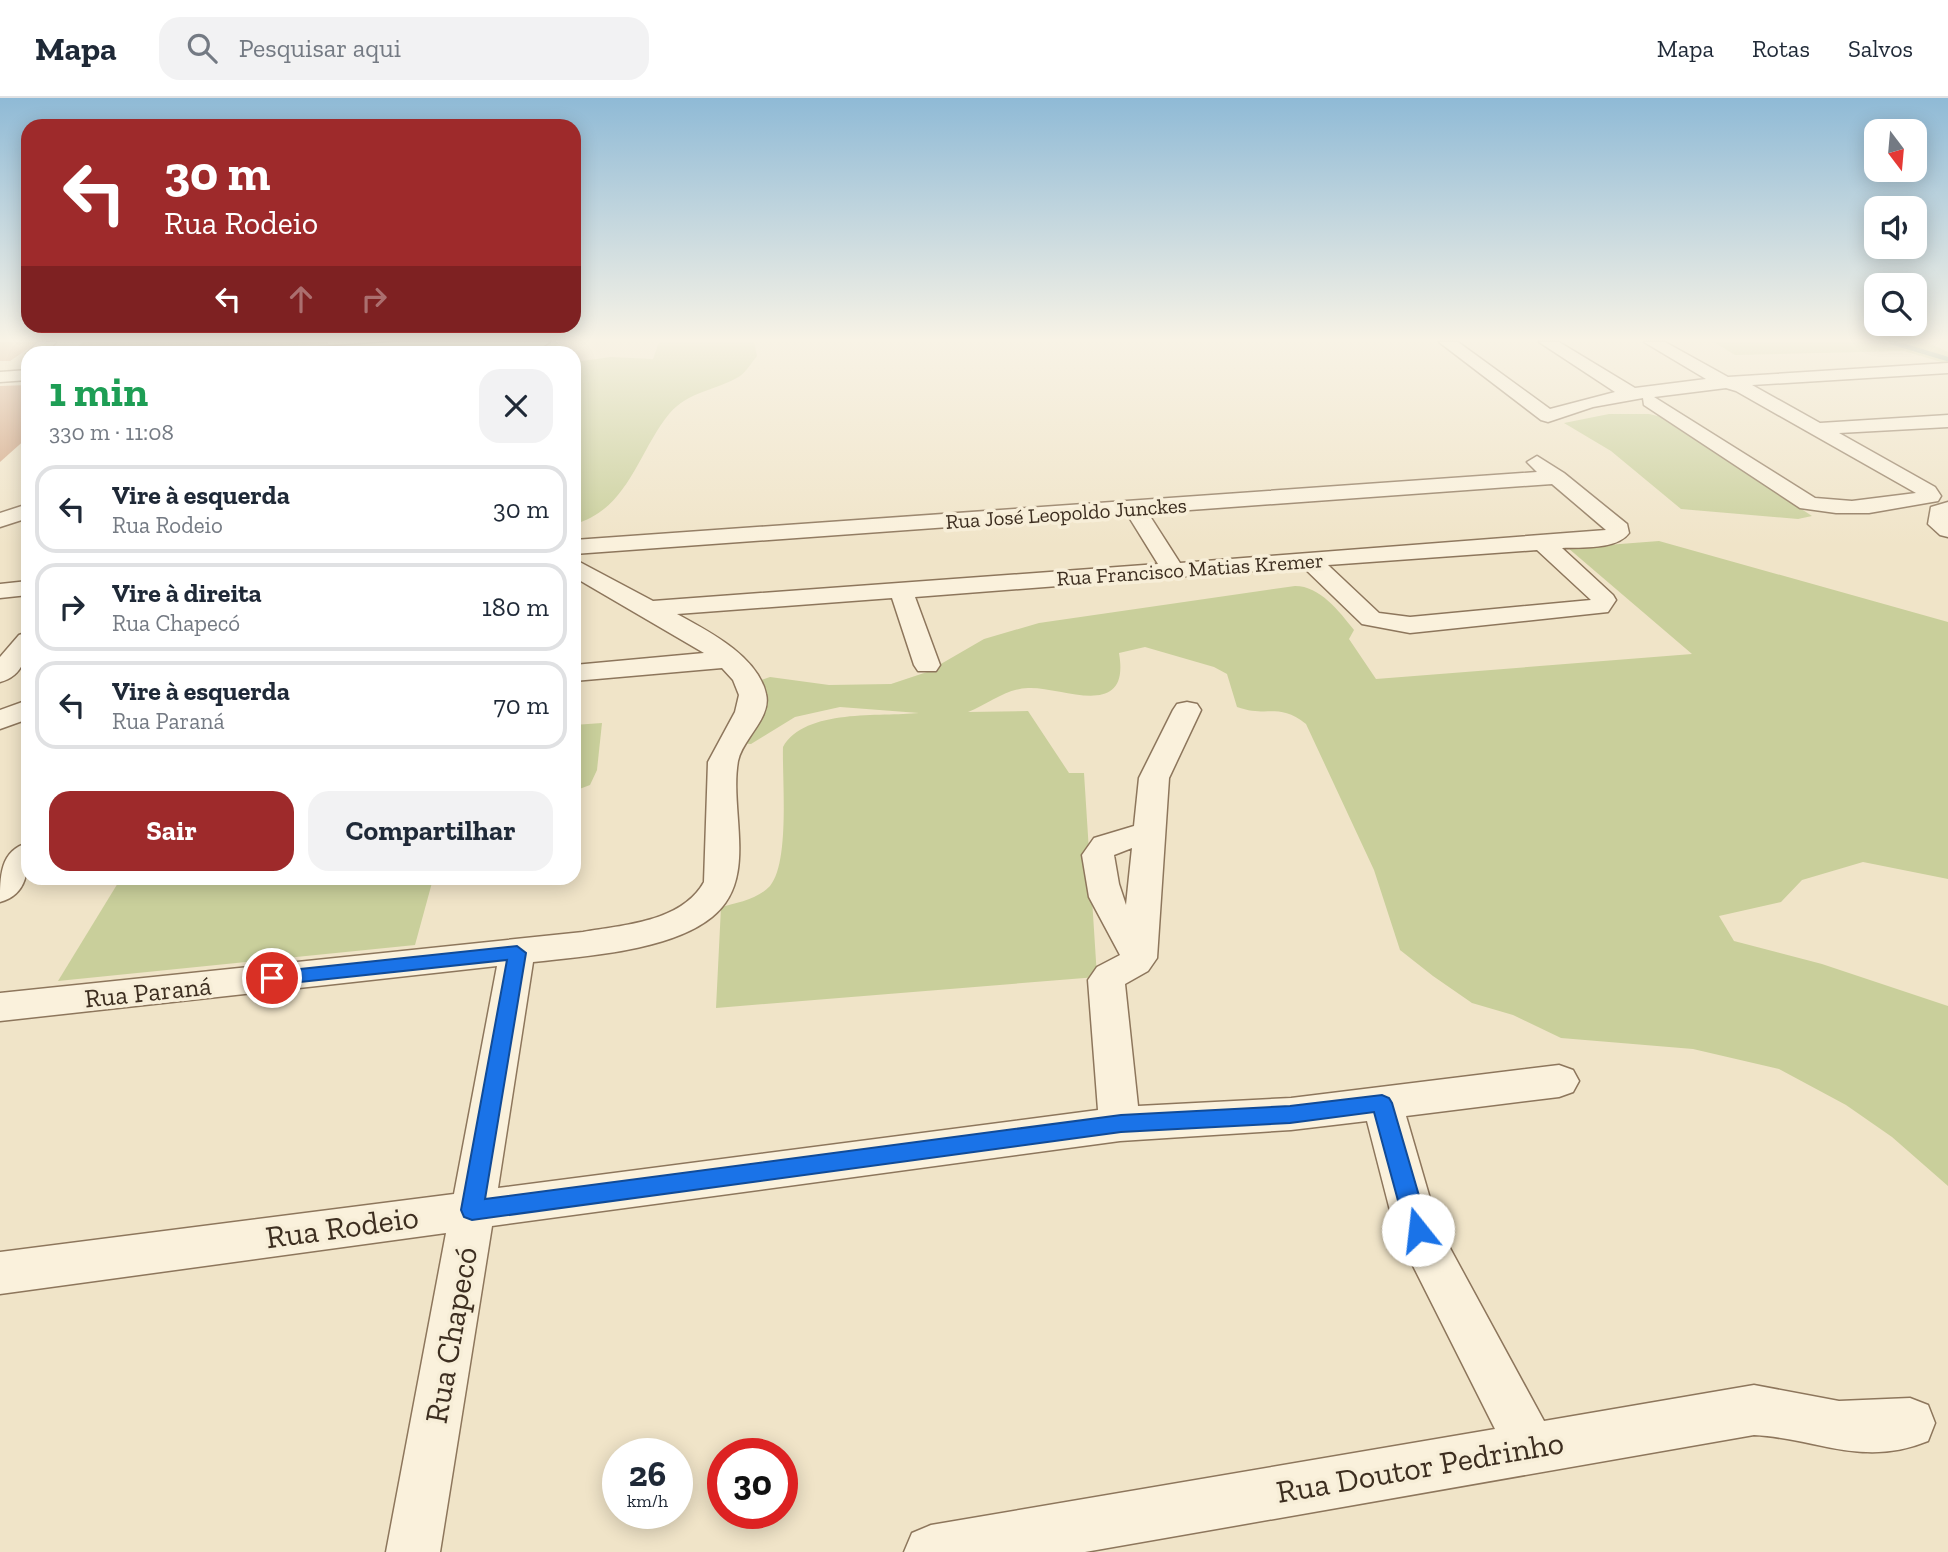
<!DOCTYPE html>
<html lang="pt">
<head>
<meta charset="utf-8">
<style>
	body { margin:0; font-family:"Zilla Slab",serif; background:#f2f2f3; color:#1f2937; height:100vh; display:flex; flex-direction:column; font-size:26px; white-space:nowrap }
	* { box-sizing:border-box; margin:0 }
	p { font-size:23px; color:#747a83 }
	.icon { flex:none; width:38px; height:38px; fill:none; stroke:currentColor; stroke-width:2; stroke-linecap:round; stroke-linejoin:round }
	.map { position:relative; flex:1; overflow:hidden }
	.panel { position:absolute; left:21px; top:248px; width:560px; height:539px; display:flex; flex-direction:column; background:#fff; border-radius:21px; box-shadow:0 4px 18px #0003 }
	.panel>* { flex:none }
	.banner { position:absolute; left:21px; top:21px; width:560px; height:214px; border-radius:21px; box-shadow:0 4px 18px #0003; background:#9e2a2b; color:#fff; overflow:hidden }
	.needle { width:46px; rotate:164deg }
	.fabs { position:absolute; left:1864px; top:21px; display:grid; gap:14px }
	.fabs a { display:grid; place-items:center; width:63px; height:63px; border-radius:14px; background:#fff; box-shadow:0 4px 18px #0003; font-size:35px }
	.speed { position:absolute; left:602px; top:1340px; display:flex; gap:14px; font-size:35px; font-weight:700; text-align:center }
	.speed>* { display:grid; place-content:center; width:91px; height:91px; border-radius:50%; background:#fff; box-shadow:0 4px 18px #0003; line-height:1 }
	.speed small { font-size:18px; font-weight:400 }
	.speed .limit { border:10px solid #d22; background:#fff; color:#111 }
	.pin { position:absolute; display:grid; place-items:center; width:60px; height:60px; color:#fff; margin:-30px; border:4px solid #fff; border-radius:50%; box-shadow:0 2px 7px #0007 }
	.me { position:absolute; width:77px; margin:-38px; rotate:344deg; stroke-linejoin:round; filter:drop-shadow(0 0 5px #0008) }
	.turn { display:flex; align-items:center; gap:24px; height:147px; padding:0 28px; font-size:32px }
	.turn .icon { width:91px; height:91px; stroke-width:2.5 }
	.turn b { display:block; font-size:49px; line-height:60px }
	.lanes { display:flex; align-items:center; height:66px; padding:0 28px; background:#0003; justify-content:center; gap:35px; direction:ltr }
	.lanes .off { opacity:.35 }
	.round { display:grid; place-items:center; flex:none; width:74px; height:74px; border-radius:21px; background:#f2f2f3 }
	.head { display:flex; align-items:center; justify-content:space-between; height:119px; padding:0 28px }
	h1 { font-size:42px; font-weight:800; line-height:52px; color:#1e9e55 }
	.button { display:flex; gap:14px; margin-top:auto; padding:14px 28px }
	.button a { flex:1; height:80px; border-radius:21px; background:#9e2a2b; color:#fff; font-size:28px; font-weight:800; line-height:80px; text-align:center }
	.button a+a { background:#f2f2f3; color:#1f2937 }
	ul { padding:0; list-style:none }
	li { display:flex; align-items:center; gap:21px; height:88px; margin:0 14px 10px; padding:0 14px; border:4px solid #e0e1e3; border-radius:21px }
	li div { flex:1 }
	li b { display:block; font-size:26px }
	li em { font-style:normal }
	header { display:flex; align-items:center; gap:42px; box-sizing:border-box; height:98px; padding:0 35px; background:#fff; border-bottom:2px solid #e0e1e3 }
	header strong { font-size:33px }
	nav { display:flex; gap:38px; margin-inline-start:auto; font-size:24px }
	.search { width:490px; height:63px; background:#f2f2f3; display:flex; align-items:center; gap:18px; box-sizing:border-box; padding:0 24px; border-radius:21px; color:#747a83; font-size:26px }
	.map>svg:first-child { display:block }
	.green { fill:#c9cf9b }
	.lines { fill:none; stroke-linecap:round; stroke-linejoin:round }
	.stream { stroke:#6f938a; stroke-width:4.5 }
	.building { fill:#cf9f7d }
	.minor-casing { stroke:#8d765c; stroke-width:3 }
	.minor { fill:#faf1dc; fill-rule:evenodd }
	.route { fill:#1a73e8; stroke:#114b97; stroke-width:2 }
	.labels { text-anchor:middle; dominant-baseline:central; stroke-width:7; stroke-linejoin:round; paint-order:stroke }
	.far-street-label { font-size:21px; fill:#3d2e20; stroke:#f7eed8 }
	.street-label { font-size:26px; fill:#3d2e20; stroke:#f7eed8 }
	.near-street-label { font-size:32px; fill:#3d2e20; stroke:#f7eed8 }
</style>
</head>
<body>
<header>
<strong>Mapa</strong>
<div class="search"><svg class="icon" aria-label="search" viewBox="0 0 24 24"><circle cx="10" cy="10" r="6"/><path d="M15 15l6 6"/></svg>Pesquisar aqui</div>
<nav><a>Mapa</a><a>Rotas</a><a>Salvos</a></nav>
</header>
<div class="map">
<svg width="1948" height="1454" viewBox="0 0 1948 1454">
	<rect width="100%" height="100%" fill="#f0e4c8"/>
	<!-- green -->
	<g class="green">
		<path d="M659,244H754L757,258C752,264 746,274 740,278C716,293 688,293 669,316C638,354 628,412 574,426V264L611,259L653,261Z"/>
		<polygon points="1714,244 1927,244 1948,254 1948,266 1904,253 1735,257"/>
		<polygon points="1609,316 1649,316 1662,319 1812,418 1798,421 1681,411 1611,353 1564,325"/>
		<path d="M1659,443L1948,524V781L1863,764L1802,782L1781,804L1719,818L1734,843L1822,866L1948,908V1088L1892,1039L1846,1007L1779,971L1693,951L1561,940L1513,917L1472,905L1433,878L1400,852L1374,772L1306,626C1278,604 1268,620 1237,609L1227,576L1214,569L1145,549L1119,555C1131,624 1061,588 1028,590C1005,591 989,606 968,614L1028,613L1069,675H1084L1097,879L716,910L721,809C737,805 758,801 770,788C790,764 782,681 783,649C805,610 881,619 919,615L840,609L795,619L751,646L740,645L763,592L761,582L770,579L829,587L891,586L927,574L984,541L1039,525L1295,488C1320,488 1339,513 1354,532L1349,541L1376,581L1692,556L1568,450Z"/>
		<polygon points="602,625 597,672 590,687 574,693 574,627"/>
		<polygon points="121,780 433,780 433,781 415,847 58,883"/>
	</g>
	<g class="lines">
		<!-- stream -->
		<polyline class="stream" points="1891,244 1948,261"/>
	</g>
	<!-- building -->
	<g class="building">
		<polygon points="0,244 38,244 10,263 0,263"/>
		<polygon points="83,244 328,244 328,246 69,256"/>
		<polygon points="28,287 28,339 0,364 0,288"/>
	</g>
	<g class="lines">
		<!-- minor casing -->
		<g class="minor-casing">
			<g id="minor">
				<polygon points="38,244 56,244 45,256 28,256 28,260 26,256"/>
				<polygon points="394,244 550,244 542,249 479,253 471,249 376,256 288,256 296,251"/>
				<path d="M1439,244H1458L1550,311L1615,294L1539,244H1559L1635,290L1706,281L1644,244H1665L1728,279L1948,265V275L1752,287L1820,325L1948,317V329L1839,335L1935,389L1941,398L1938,403L1869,415H1836L1800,410L1644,307L1643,300L1593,309L1548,324L1541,322ZM1726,290L1736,293L1916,395L1852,403L1815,400L1654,299Z"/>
				<polygon points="28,272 28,282 0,284 0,274"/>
				<path d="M1537,358L1564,375L1627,426L1629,435C1617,452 1581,449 1562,450L1613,497L1616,502L1608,514L1410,535L1362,526L1303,469L915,499L940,567L936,573H918L914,567L892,500L677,516C708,533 758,558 766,596C772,620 742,641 738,663C729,714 759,782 712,819C670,853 586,858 533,864L498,1090L1098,1012L1088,882L1097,869L1120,857L1089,799L1082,757L1094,740L1134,728L1139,680L1173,612L1177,606L1187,604L1197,606L1201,612L1169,680L1157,860L1148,873L1125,886L1138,1008L1291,1000L1559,967L1573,972L1579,983L1573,994L1559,999L1406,1018L1438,1128L1544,1323L1754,1287L1839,1303L1910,1300L1928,1307L1935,1325L1928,1343C1862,1370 1817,1340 1754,1337L1085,1454H904L912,1435L931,1427L1495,1331L1395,1132L1367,1023L1291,1032L1120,1043L492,1128L440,1454H386L446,1135L0,1196V1154L454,1096L497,868L0,923V895L583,834C623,827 682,824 704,784L708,664L735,614L739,597L733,582L722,570L574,583V567L704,555L574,479V461L653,503L1158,466L1127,416L574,456V442L1537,374L1527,364ZM1552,386L1606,432L1180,465L1148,415ZM1537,452L1591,502L1410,519L1379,515L1328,467ZM1132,750L1126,807L1119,786L1114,757Z"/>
				<polygon points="1948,404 1948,439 1940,437 1928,426 1931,409"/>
				<polygon points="28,406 28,420 0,429 0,415"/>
				<polygon points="28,483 28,497 0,500 0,486"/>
				<path d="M28,534C28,556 24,578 0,584V559L19,537Z"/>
				<polygon points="28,602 28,621 0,631 0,612"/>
				<path d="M28,745C28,770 29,796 0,804C0,779 0,752 28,745Z"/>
			</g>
		</g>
		<!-- minor -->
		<use href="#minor" class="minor"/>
	</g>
	<!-- sky -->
	<linearGradient id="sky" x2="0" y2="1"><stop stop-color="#8fbad6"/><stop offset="0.54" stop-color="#f8f3e6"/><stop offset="1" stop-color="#f8f3e6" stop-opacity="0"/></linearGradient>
	<rect width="1948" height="448" fill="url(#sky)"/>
	<!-- route -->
	<polygon class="route" points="517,848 526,855 485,1101 1121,1017 1290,1008 1382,997 1389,1000 1392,1005 1429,1132 1425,1139 1418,1142 1410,1139 1406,1132 1374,1014 1290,1025 1121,1034 472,1122 464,1119 461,1112 507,862 272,887 263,880 272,874"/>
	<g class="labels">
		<!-- far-street labels -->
		<g class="far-street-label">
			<text transform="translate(1066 415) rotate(-4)">Rua José Leopoldo Junckes</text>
			<text transform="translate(1190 471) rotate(-4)">Rua Francisco Matias Kremer</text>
		</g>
		<!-- street labels -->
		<g class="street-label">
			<text transform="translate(148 894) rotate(-6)">Rua Paraná</text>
		</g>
		<!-- near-street labels -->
		<g class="near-street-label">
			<text transform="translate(342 1129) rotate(-8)">Rua Rodeio</text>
			<text transform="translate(451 1237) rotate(-80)">Rua Chapecó</text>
			<text transform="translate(1420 1369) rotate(-10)">Rua Doutor Pedrinho</text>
		</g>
	</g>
</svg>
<div class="fabs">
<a><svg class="needle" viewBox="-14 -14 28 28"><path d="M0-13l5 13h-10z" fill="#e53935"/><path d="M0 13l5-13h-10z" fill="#747a83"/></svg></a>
<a><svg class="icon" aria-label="sound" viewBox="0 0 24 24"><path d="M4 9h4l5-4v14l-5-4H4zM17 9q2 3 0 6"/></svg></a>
<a><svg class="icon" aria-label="search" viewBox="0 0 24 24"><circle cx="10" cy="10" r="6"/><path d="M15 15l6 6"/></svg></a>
</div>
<div class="speed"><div>26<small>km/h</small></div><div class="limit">30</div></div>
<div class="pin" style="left:272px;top:880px;background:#d93025"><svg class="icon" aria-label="arrive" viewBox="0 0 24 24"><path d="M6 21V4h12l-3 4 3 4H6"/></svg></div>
<svg class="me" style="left:1418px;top:1132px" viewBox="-20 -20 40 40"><circle r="19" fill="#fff"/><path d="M0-13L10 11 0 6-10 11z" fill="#1a73e8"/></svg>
<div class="banner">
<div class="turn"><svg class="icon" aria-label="left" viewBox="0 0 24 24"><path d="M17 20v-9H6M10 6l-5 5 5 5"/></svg><div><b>30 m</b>Rua Rodeio</div></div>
<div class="lanes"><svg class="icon" aria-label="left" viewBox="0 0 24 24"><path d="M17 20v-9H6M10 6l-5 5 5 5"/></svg><svg class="icon off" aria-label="ahead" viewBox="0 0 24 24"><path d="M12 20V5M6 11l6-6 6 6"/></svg><svg class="icon off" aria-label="right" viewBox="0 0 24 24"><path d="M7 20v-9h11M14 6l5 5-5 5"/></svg></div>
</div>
<section class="panel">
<div class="head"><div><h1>1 min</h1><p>330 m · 11:08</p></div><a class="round"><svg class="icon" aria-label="close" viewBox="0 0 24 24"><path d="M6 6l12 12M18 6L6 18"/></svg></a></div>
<ul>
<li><svg class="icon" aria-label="left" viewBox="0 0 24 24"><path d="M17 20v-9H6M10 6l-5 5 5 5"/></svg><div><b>Vire à esquerda</b><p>Rua Rodeio</p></div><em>30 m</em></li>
<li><svg class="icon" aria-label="right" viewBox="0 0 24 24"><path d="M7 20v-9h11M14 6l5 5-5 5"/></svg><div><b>Vire à direita</b><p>Rua Chapecó</p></div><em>180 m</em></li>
<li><svg class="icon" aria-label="left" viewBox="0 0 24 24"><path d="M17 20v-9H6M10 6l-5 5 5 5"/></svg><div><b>Vire à esquerda</b><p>Rua Paraná</p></div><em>70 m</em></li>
</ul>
<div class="button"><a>Sair</a><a>Compartilhar</a></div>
</section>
</div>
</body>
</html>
